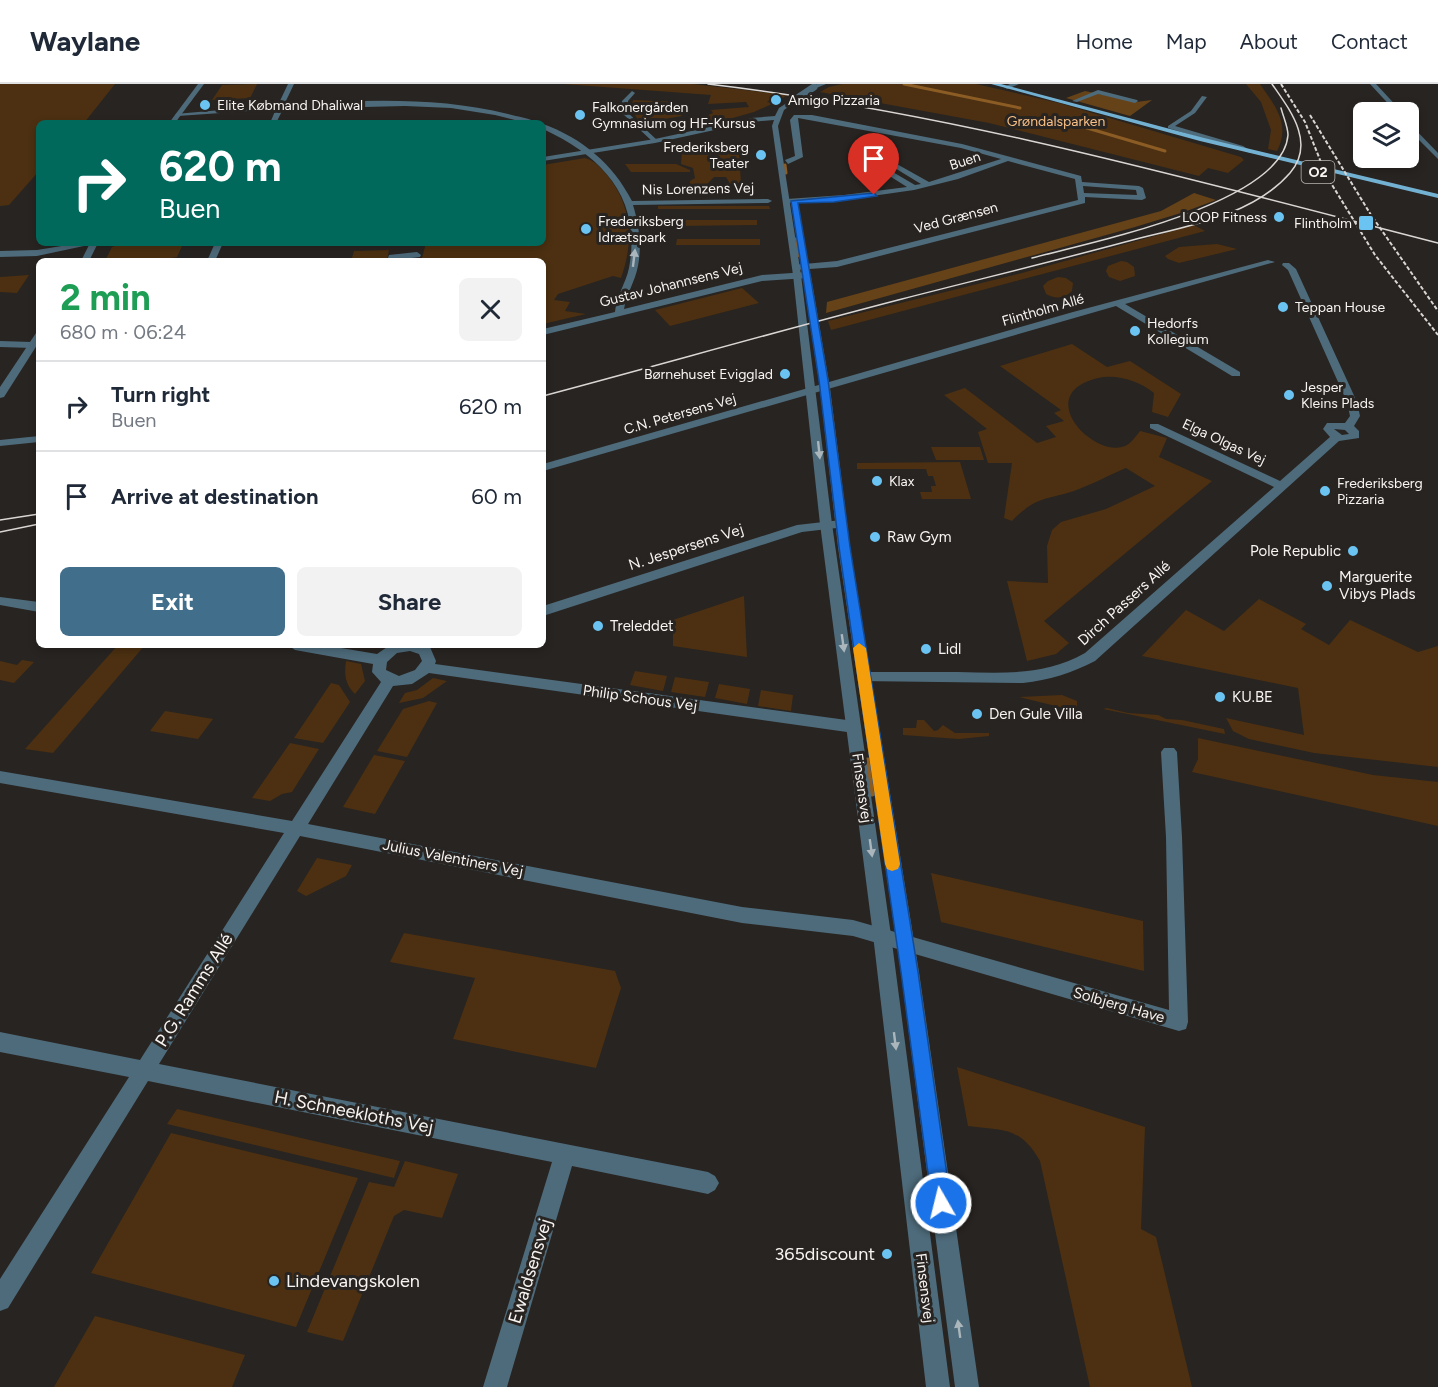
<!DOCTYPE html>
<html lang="en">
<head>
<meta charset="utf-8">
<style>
	body { margin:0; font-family:Figtree,sans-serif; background:#f2f2f3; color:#1f2937; height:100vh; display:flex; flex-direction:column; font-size:22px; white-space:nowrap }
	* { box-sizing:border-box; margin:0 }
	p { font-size:20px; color:#747a83 }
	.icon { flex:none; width:33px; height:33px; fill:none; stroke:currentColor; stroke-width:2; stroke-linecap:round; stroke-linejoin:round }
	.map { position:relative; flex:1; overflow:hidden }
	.sheet { position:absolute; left:36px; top:174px; width:510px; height:390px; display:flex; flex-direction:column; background:#fff; border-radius:9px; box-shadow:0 3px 9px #0003 }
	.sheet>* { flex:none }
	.guide { position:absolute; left:36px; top:36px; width:510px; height:126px; border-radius:9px; box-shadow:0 3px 9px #0003; background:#00695c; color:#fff; overflow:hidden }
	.tools { position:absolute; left:1353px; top:18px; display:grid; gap:12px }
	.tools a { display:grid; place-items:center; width:66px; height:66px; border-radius:9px; background:#fff; box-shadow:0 3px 9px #0003; font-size:30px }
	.pin { position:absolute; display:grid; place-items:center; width:51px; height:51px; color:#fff; margin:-62px -26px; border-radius:50% 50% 50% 0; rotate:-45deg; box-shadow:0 0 6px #0007 }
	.pin .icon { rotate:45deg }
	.me { position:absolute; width:66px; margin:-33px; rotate:352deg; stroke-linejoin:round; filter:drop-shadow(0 0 4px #0008) }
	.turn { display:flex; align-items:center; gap:21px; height:126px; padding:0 24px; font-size:27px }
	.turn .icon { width:78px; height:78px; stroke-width:2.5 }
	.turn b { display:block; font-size:42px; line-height:51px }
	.round { display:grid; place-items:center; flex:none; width:63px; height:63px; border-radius:9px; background:#f2f2f3 }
	.headline { display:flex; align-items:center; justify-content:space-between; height:102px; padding:0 24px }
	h1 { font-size:36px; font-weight:700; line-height:45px; color:#1e9e55 }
	.button { display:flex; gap:12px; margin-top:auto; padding:12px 24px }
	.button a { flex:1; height:69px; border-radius:9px; background:#416e8b; color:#fff; font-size:24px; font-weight:700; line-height:69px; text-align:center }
	.button a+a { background:#f2f2f3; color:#1f2937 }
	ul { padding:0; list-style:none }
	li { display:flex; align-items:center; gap:18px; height:90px; padding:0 24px; border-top:2px solid #e0e1e3 }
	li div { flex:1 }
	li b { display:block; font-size:22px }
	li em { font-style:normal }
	header { display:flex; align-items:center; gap:36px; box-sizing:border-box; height:84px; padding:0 30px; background:#fff; border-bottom:2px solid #e0e1e3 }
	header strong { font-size:28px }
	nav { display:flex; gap:33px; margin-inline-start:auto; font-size:21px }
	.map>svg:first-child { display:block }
	.green { fill:#4c3011 }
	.forest { fill:#664218 }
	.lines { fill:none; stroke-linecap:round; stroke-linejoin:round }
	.stream-far2 { stroke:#8c5c25; stroke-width:3 }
	.stream-far1 { stroke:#8c5c25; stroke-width:4 }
	.stream { stroke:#8c5c25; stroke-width:7 }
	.minor { fill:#4e6b7b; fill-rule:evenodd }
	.tertiary { fill:#4e6b7b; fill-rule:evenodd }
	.primary { fill:#73b1d3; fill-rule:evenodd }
	.tram { stroke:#d9d6d4; stroke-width:1.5 }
	.rail { stroke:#d9d6d4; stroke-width:2; stroke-dasharray:4 2; stroke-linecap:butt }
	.tertiary-bridge { stroke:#4e6b7b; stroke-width:7 }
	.oneway { fill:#abb6bc }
	.route { fill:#1a73e8; stroke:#114b97; stroke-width:1.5 }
	.slow { fill:#f59e0b }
	.poi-dot { fill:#6ac3f1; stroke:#282421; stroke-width:2 }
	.labels { text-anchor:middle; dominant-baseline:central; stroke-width:6; stroke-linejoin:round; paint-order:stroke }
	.far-poi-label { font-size:14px; fill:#f7f4f2; stroke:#282421; text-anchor:start }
	.far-park-label { font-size:14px; fill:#f9c086; stroke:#282421 }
	.far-street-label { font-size:14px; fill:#f7f4f2; stroke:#282421 }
	.shield { fill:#282421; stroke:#b9b6b3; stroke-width:1.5 }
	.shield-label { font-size:14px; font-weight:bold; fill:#f7f4f2 }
	.poi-label { font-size:15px; fill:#f7f4f2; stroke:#282421; text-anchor:start }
	.street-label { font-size:15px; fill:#f7f4f2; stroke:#282421 }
	.near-street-label { font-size:18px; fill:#f7f4f2; stroke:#282421 }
	.near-poi-label { font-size:18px; fill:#f7f4f2; stroke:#282421; text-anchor:end }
</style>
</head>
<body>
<header>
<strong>Waylane</strong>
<nav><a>Home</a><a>Map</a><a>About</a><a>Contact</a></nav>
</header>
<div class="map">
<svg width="1438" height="1303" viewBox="0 0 1438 1303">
	<rect width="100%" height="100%" fill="#282421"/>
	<!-- green -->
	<g class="green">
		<polygon points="0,0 115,0 84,39 39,39 39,87 9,121 0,122"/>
		<polygon points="257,0 250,14 212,16 222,1"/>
		<polygon points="563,0 693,0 787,11 781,15 772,14 767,18 774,19 754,28 715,39 706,32 713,29 711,26 749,23 746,18 708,20 711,11"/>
		<polygon points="842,0 976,0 1059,19 1241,73 1244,76 1228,89 1208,84 1199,92 989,39 820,8 829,3"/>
		<path d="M1246,0H1260C1275,22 1291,40 1277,67L1268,65L1271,46L1261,18Z"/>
		<polygon points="633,16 677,18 677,25 682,32 640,39 631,25"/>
		<polygon points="682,68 739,68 741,99 730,100 726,93 714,93 707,100 690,100 690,97 695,94 693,84 681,80"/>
		<path d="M585,74C595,77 600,83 607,91C632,121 634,158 621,194L613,192L558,210L554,216L570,218L565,227L586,230L543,240V177H397L422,174L426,159H543V81Z"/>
		<polygon points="625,80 676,80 690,86 690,88 631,88"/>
		<polygon points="658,122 769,122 770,125 658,125"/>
		<polygon points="675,136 757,136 757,141 675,142"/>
		<polygon points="1194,141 1205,147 831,246 828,237 1022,189"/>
		<polygon points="677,155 760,155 760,161 676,161"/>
		<polygon points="123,159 189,159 182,162 177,173 155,177 105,177 112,163"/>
		<polygon points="1217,160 1237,165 1179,179 1168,175 1165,172 1179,163"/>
		<polygon points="389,166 387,177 351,177 354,167"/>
		<polygon points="1121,177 1127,178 1134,183 1135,192 1120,197 1109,193 1106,187 1108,182"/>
		<polygon points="29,191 17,209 0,208 0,193"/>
		<path d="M1058,193L1066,194L1073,199L1072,207C1064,215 1055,215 1046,210L1043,202L1048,197Z"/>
		<polygon points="742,204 759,219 670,242 655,226"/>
		<path d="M1072,260L1107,283L1130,277L1181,310L1168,333L1152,328L1154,309C1139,297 1117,290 1098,294C1030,310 1096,378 1127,361C1132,358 1136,352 1140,347L1167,354L1159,373L1212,397L1044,537L1069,559L1056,570L1027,577L1007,497L1048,499L1047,462L1052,446L1061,438L1106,425L1155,402L1126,384C1109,391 1091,401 1074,407C1045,416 1035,413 1012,437L1004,434L1012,379H988L978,348L987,345L944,311L965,304L1037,359L1056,353L1046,342L1064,337L1054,329L1061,326L1000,282Z"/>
		<polygon points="931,363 980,363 984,376 936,376"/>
		<polygon points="960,378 971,415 922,415 920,408 932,408 931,402 936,402 933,392 928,392 926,385 857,385 857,379"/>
		<polygon points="744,512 747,573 673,562 673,536"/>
		<polygon points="1259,515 1306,540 1301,545 1329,561 1350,536 1418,568 1438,562 1438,683 1314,669 1249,655 1233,647 1226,634 1304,651 1298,604 1142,572 1186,526 1224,547"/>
		<polygon points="118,561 145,561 53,669 25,665"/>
		<polygon points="22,576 34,578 14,599 0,596 0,577 17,581"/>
		<path d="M346,577L361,580L365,597L355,610C345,601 344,590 346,577Z"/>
		<polygon points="635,587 667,592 663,607 630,601"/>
		<polygon points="675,593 709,598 705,613 671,608"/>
		<polygon points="433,594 447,597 423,614 399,619 405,609 417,606"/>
		<polygon points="331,599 339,601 350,618 323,659 294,654"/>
		<polygon points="719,600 750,605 747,620 715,614"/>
		<polygon points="761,606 793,611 791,627 758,622"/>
		<polygon points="1062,611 1077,617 1077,622 1072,626 1019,613"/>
		<polygon points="429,617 437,619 407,673 377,667 403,625"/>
		<polygon points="1107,624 1128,629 1158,631 1166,635 1182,636 1224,645 1225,650 1103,625"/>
		<polygon points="165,627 213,635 198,655 150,647"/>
		<polygon points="917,636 924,636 934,647 938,646 943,641 955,649 989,649 989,652 959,655 903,651 903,644 916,644"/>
		<polygon points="1198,654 1373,691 1438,698 1438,742 1192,688 1198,675"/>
		<polygon points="290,659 319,665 292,708 282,710 270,717 252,714"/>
		<polygon points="374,671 405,677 375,730 343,723"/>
		<polygon points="317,774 352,781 346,792 306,812 297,807"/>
		<polygon points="931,789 1143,837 1144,887 941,838"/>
		<polygon points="404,849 615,887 621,904 596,984 453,955 475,894 390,878"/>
		<path d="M957,983L1145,1043L1141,1145L1156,1153L1192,1303H1090L1040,1077C1020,1042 1004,1047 968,1042Z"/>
		<polygon points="177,1025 400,1077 394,1094 167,1040"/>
		<polygon points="171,1049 358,1094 296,1243 91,1189"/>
		<polygon points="405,1077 458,1090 442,1134 404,1126 394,1132 343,1257 307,1248 369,1098 394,1103"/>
		<polygon points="95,1232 245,1271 232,1303 54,1303"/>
	</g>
	<!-- forest -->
	<g class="forest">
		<polygon points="1085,7 1136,18 1152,16 1130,32 1066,14"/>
		<polygon points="1194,109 1216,116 1184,128 1135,143 826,229 827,218 1161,127"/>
	</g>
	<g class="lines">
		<!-- stream-far2 -->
		<g class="stream-far2">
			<polyline points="904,0 1020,24"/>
			<polyline points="1060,36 1165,67"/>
			<polyline points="785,81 786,89"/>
		</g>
		<!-- stream-far1 -->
		<polyline class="stream-far1" points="797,155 799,171"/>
		<!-- stream -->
		<polyline class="stream" points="868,677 872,709"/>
		<!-- minor -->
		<g class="minor">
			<path d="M288,0H294L284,21C358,16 436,12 508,30C518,33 530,34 538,39H527L495,31L451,24L405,22L283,25L276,39H270L276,25L178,32L175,30L278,21Z"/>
			<polygon points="1010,0 1019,0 1007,5 1004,3"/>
			<polygon points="1370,0 1376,0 1402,28 1396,28"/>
			<polygon points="1098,6 1137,16 1138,17 1135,19 1098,10 1077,18 1072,17"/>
			<polygon points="632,7 635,9 628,17 628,29 657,56 657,58 653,58 622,29 622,17"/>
			<polygon points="1202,12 1207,13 1195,29 1175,42 1243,62 1251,67 1251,69 1168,44 1168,42 1191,27"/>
			<path d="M794,31H812L962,60L1081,92L1082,98L1139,102L1143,104L1146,114L1142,116L1085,113V119L837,183L796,186L792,183L793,181L837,177L1078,116L1075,95L1008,77L958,95L914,106L844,116L784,119V115H787L844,111L907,103L869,79L886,74L929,98L1001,75L961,64L798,34L803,73L788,80L785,76L795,72L790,36ZM885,78L921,100L915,101L879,80ZM1083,102L1136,106L1137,111L1084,109Z"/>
			<polygon points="1408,38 1438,69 1438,75 1408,45"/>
			<path d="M543,40C582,54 613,80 632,117L768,115L772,117L768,119L633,121C640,144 643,170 635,193C631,204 626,214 624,225L762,191L807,188L811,191L807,194L762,197L543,251V245L615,228C616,212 626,199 629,184C642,114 603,73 543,45Z"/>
			<polygon points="80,159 98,159 37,172 0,173 0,167 37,166"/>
			<polygon points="215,159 223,159 215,177 207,177"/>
			<polygon points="417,168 421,171 420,173 387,177 389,171"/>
			<polygon points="1268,176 1275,178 1125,220 1240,288 1240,292 1232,292 1116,222 543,387 543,380 1073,228"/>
			<path d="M1283,179H1289L1296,185L1357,318L1360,332L1354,342L1359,347V354L1339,357L1095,577C1072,589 1049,596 1023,599L859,597L857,593L864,588C895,588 926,588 958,588C1003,589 1044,592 1085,569L1274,403L1150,344V340H1158L1280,397L1330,353L1323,345L1327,339H1345L1350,332L1347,318L1288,186L1282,181ZM1334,345L1345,346L1349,350L1342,351Z"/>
			<polygon points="0,257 32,258 37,261 32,264 0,263"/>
			<polygon points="39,352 39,358 0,362 0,356"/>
			<polygon points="841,436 845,437 845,443 802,448 543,532 543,522 797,441"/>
			<polygon points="0,513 39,518 39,528 0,521"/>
			<path d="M288,561H323L377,570L390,561H423L430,563L436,577L435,580L854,637L859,639L861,643L859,647L854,649L429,589L412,600L393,602L308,740L742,823L853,836L1169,926L1166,753L1161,668L1164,664H1174L1177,668L1182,753L1188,938L1186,945L1179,947L853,852L742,839L300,752L159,980L708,1088L715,1092L719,1099L715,1106L708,1110L572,1082L507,1303H483L552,1078L148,997L8,1224L0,1227V1195L129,993L0,968V948L140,976L284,749L0,699V687L292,737L381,598L372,588L373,580L295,566ZM410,567L419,570L422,577L415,586L399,592L386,586L387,578L397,569Z"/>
		</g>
		<!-- tertiary -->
		<g class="tertiary">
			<polygon points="198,0 204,0 175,39 169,39"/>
			<polygon points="817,0 826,0 814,5 811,3"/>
			<polygon points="796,13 798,16 784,26 778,42 801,191 832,440 891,851 950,1303 926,1303 873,851 820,440 793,191 772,42 774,36 751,38 655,59 543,77 543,73 655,55 751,34 775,32 779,24"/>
			<polygon points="90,159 98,159 89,177 81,177"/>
			<polygon points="807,190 811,193 830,304 850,463 919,888 979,1303 955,1303 901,888 838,463 820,304 803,193"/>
			<polygon points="39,248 39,258 4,313 0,314 0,303 36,249"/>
		</g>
		<!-- primary -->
		<polygon class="primary" points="991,0 1001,0 1204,54 1438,110 1438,114 1200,57"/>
		<!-- tram -->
		<g class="tram">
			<path d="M708,0C956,29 1197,97 1438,159"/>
			<path d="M1032,174C1088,159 1283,120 1288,51C1288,43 1283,32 1281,24"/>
			<path d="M543,312C663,280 782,246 902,215C976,196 1051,178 1125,158C1180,143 1251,134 1290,89C1316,59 1290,26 1272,0"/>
			<polyline points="0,436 39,430"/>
			<polyline points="0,448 39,440"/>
		</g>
		<!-- rail -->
		<g class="rail">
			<polyline points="1281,0 1305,38 1326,91 1375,171 1438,251"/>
			<polyline points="1310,31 1371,131 1438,227"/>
		</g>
		<!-- tertiary-bridge -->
		<polyline class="tertiary-bridge" points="796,15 814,3"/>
	</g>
	<!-- one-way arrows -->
	<defs><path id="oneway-solid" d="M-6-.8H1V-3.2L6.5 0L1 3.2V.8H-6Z" transform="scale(1.5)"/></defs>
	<g class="oneway">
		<use href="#oneway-solid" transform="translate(634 174) rotate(-83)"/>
		<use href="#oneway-solid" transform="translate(819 366) rotate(84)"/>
		<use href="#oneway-solid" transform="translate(843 559) rotate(82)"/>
		<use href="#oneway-solid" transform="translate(871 764) rotate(82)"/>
		<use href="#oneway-solid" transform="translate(895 957) rotate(83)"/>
		<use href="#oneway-solid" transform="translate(959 1245) rotate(-98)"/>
	</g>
	<!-- route -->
	<polygon class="route" points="874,109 877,112 834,118 798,119 828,296 850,463 918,888 951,1119 948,1125 941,1128 934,1125 932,1119 901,888 839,463 819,296 791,117"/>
	<!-- slow -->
	<polygon class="slow" points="859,559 866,564 900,780 898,785 892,787 887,785 885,780 853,564"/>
	<!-- markers -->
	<g class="poi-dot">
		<circle cx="776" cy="16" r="6"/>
		<circle cx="205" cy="21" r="6"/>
		<circle cx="580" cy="31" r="6"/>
		<circle cx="761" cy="71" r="6"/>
		<circle cx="1279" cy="133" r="6"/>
		<rect x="1358" y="131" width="16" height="16" rx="3"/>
		<circle cx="586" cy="145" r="6"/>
		<circle cx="1283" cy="223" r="6"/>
		<circle cx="1135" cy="247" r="6"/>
		<circle cx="785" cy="290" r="6"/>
		<circle cx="1289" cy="311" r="6"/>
		<circle cx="877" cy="397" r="6"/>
		<circle cx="1325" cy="407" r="6"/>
		<circle cx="875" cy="453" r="6"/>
		<circle cx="1353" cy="467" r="6"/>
		<circle cx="1327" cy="502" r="6"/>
		<circle cx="598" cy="542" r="6"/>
		<circle cx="926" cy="565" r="6"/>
		<circle cx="1220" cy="613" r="6"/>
		<circle cx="977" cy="630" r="6"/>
		<circle cx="887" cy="1170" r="6"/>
		<circle cx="274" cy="1197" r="6"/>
	</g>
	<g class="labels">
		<!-- far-poi labels -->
		<g class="far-poi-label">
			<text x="788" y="16">Amigo Pizzaria</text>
			<text x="217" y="21">Elite Købmand Dhaliwal</text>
			<text x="592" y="23">Falkonergården<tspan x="592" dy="16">Gymnasium og HF-Kursus</tspan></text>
			<text x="749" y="63" text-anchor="end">Frederiksberg<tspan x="749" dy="16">Teater</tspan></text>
			<text x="1267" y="133" text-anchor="end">LOOP Fitness</text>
			<text x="598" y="137">Frederiksberg<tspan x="598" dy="16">Idrætspark</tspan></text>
			<text x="1352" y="139" text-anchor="end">Flintholm</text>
			<text x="1295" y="223">Teppan House</text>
			<text x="1147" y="239">Hedorfs<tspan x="1147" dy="16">Kollegium</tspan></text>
			<text x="773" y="290" text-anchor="end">Børnehuset Evigglad</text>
			<text x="1301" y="303">Jesper<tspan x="1301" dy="16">Kleins Plads</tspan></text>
			<text x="889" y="397">Klax</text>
			<text x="1337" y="399">Frederiksberg<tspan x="1337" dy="16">Pizzaria</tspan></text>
		</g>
		<!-- far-park labels -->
		<g class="far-park-label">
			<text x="1056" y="37">Grøndalsparken</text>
		</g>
		<!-- far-street labels -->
		<g class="far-street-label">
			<text transform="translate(965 77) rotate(-18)">Buen</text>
			<text transform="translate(698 105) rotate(-1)">Nis Lorenzens Vej</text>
			<text transform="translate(956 134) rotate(-15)">Ved Grænsen</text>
			<text transform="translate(671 201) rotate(-14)">Gustav Johannsens Vej</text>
			<text transform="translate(1043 226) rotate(-16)">Flintholm Allé</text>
			<text transform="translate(680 330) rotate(-16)">C.N. Petersens Vej</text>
			<text transform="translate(1224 358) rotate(25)">Elga Olgas Vej</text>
		</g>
		<!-- shield labels -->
		<rect class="shield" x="1301.5" y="77" width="33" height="22" rx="4.5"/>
		<g class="shield-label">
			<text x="1318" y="88">O2</text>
		</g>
		<!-- poi labels -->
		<g class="poi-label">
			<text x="887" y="453">Raw Gym</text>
			<text x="1341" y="467" text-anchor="end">Pole Republic</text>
			<text x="1339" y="493">Marguerite<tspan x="1339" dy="17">Vibys Plads</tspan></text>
			<text x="610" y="542">Treleddet</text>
			<text x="938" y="565">Lidl</text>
			<text x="1232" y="613">KU.BE</text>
			<text x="989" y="630">Den Gule Villa</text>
		</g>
		<!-- street labels -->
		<g class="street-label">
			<text transform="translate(686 463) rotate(-18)">N. Jespersens Vej</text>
			<text transform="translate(1124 519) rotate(-42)">Dirch Passers Allé</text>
			<text transform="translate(640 614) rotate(8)">Philip Schous Vej</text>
			<text transform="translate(862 704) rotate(82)">Finsensvej</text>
			<text transform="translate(453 774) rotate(11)">Julius Valentiners Vej</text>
			<text transform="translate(1119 921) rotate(16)">Solbjerg Have</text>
			<text transform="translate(925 1204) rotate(83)">Finsensvej</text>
		</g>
		<!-- near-street labels -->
		<g class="near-street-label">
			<text transform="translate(194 906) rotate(-58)">P.G. Ramms Allé</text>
			<text transform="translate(354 1028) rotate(11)">H. Schneekloths Vej</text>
			<text transform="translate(530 1187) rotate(-73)">Ewaldsensvej</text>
		</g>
		<!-- near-poi labels -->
		<g class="near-poi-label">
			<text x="875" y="1170">365discount</text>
			<text x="286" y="1197" text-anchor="start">Lindevangskolen</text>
		</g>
	</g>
</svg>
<div class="tools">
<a><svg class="icon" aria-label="layers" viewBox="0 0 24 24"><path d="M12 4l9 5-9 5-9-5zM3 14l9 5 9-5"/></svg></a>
</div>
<div class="pin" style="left:874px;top:111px;background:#d93025"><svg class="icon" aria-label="arrive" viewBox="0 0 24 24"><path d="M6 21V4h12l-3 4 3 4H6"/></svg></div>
<svg class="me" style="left:941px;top:1119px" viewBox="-20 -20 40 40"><circle r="17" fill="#1a73e8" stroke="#fff" stroke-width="3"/><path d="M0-11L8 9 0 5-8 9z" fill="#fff"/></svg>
<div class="guide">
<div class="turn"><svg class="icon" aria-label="right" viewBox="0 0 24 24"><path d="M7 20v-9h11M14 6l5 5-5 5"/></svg><div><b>620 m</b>Buen</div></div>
</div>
<section class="sheet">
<div class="headline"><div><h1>2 min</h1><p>680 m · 06:24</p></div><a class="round"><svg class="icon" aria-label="close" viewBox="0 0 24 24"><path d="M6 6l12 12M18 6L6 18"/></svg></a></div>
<ul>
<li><svg class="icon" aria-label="right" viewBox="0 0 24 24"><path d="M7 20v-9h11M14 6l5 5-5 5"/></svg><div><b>Turn right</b><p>Buen</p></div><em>620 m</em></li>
<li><svg class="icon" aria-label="arrive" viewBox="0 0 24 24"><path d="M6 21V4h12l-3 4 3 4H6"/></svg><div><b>Arrive at destination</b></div><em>60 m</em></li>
</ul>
<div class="button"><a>Exit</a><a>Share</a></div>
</section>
</div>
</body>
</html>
